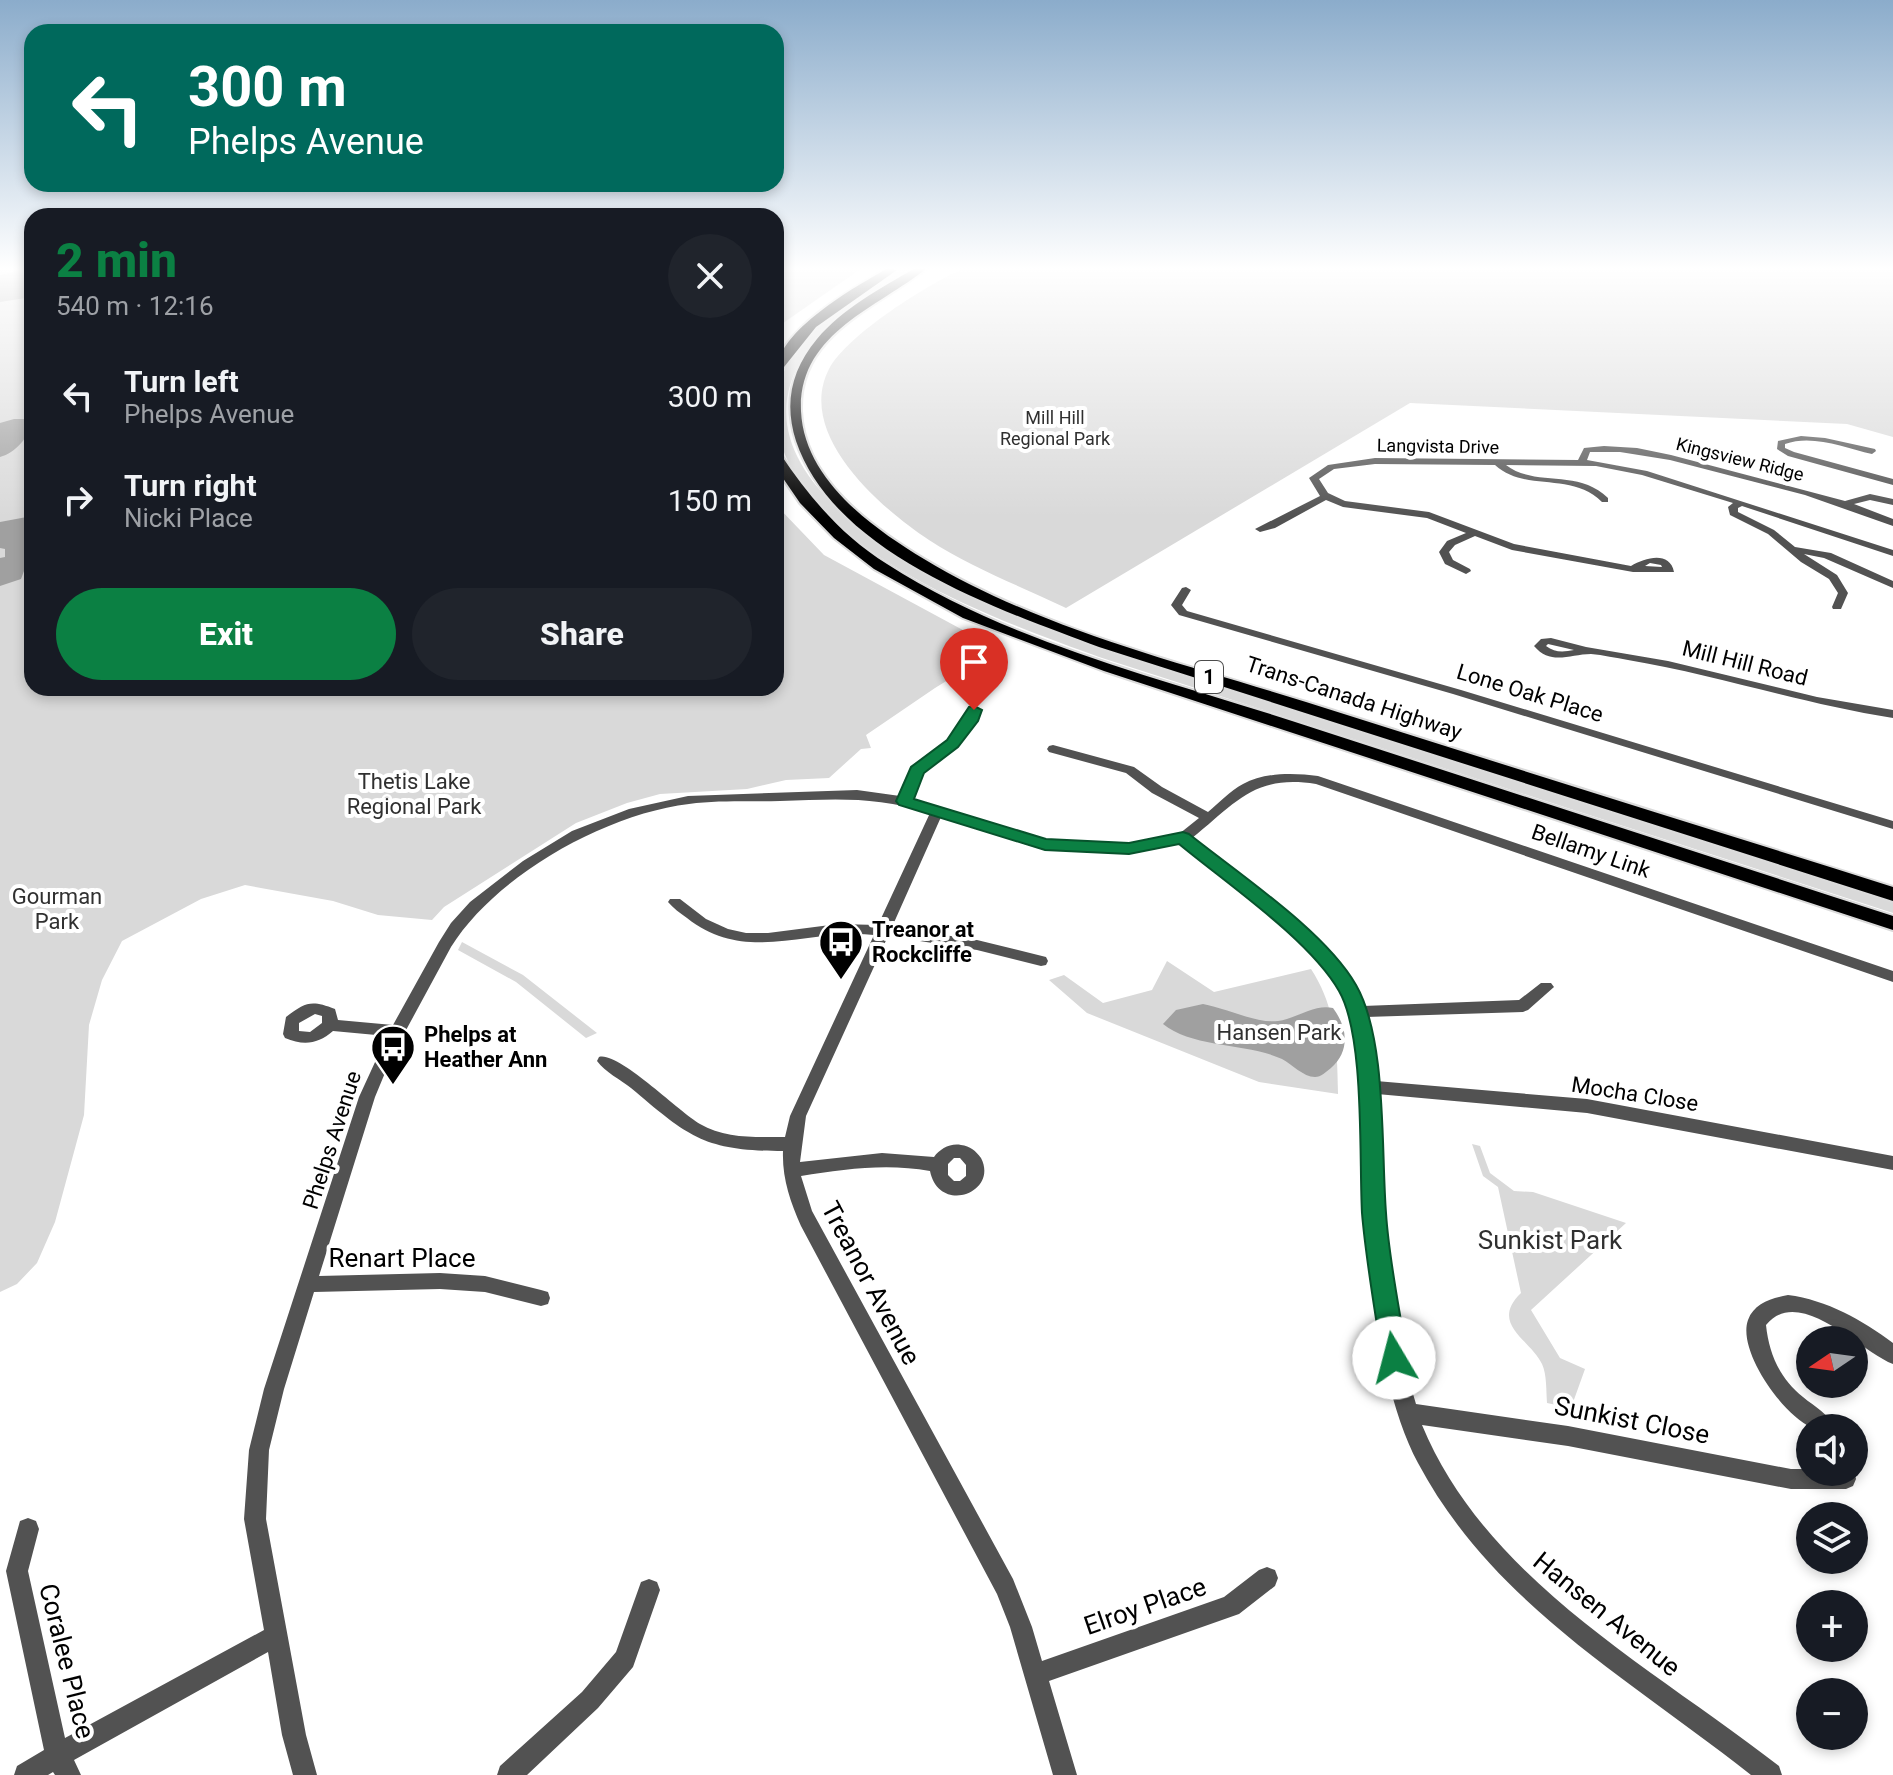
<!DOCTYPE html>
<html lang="en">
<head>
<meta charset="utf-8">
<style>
	body { margin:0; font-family:Roboto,sans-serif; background:#20242c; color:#f1f3f6; height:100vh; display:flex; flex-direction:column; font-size:30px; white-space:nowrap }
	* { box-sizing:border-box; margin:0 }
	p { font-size:26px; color:#9ea1a6 }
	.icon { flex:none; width:44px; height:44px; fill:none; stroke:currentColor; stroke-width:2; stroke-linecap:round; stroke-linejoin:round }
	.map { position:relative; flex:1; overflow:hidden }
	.drawer { position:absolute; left:24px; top:208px; width:760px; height:488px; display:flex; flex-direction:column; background:#171b24; border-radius:24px; box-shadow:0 4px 12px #0003 }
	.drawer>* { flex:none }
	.banner { position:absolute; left:24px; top:24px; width:760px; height:168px; border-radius:24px; box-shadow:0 4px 12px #0003; background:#00695c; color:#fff; overflow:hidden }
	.needle { width:52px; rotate:257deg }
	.buttons { position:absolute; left:1796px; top:1326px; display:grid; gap:16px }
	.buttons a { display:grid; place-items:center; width:72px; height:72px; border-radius:50%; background:#171b24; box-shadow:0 4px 12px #0003; font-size:40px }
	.pin { position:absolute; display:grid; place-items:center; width:68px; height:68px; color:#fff; margin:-82px -34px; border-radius:50% 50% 50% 0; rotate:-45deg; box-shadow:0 0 8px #0007 }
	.pin .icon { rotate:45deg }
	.me { position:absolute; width:88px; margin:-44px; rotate:352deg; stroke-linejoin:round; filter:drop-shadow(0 0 6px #0008) }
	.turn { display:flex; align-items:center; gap:28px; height:168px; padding:0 32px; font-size:36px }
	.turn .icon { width:104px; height:104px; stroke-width:2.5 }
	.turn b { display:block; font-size:56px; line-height:68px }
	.round { display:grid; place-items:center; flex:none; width:84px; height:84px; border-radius:42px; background:#20242c }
	.headline { display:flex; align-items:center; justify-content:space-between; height:136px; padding:0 32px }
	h1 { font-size:48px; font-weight:800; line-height:60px; color:#0b8043 }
	.cta { display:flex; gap:16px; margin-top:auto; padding:16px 32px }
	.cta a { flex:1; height:92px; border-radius:48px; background:#0b8043; color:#fff; font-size:32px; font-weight:800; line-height:92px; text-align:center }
	.cta a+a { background:#20242c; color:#f1f3f6 }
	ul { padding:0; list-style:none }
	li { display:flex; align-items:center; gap:24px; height:104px; padding:0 32px }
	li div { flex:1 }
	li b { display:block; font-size:30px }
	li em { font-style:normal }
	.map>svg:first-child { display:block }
	.green { fill:#d9d9d9 }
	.water { fill:#a0a0a0 }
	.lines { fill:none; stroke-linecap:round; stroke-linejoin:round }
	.highway-casing { stroke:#dbdbdb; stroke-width:4 }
	.minor { fill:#525252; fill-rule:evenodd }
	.highway { fill:#000; fill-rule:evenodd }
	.route { fill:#0b8043; stroke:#07532c; stroke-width:2 }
	.labels { text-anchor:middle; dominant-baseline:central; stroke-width:8; stroke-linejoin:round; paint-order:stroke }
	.far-park-label { font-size:18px; fill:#303030; stroke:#fff }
	.far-street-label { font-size:18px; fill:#000; stroke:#fff }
	.shield { fill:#fff; stroke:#4c4c4c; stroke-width:2 }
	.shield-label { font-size:20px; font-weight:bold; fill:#000 }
	.street-label { font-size:22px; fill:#000; stroke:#fff }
	.park-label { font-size:22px; fill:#303030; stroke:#fff }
	.poi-label { font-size:22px; font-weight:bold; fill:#000; stroke:#fff; text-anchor:start }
	.near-park-label { font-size:26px; fill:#303030; stroke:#fff }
	.near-street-label { font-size:26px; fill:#000; stroke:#fff }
</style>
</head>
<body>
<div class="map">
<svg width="1893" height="1775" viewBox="0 0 1893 1775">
	<rect width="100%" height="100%" fill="#fff"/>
	<!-- green -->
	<g class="green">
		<polygon points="0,268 32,268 32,688 776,688 776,505 824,555 998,649 935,688 866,735 871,748 861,749 829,778 786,780 747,789 660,794 627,803 576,823 444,907 432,920 378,915 333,901 245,885 201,899 122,941 102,980 89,1025 84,1115 55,1222 37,1263 17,1284 0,1292"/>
		<polygon points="776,268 862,268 776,328"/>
		<path d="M904,268H915C878,293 830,316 805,354C713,494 983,604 1076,639L1893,901V913L1099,657C997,620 822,558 782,447C771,415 775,381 794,353C821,315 865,292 904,268Z"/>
		<path d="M965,268H1893V437L1847,424L1410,403L1066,608C1020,586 972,568 929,540C882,509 795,435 829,369C848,334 928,284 965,268Z"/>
		<polygon points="462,942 523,975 597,1033 586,1038 516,982 458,950"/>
		<path d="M1167,961L1214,992L1311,969C1337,1009 1337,1048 1338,1094L1259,1082L1087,1013L1049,980L1064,975L1103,1003L1152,990Z"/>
		<path d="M1472,1144L1480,1146L1490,1173L1514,1191L1533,1192L1626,1223L1531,1310L1560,1358L1585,1369L1571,1408L1547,1403C1546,1391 1547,1375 1542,1364C1530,1339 1489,1324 1521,1293L1498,1187L1483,1176Z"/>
	</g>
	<!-- water -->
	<g class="water">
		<polygon points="32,268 32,297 0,302 0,275"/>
		<path d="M14,419H32C32,435 15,453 0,457V423Z"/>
		<polygon points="32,516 32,568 24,571 21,579 0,586 0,558 5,557 5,549 0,548 0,522"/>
		<path d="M1203,1004C1226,1008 1257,1024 1278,1021C1298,1018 1314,1004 1333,1008C1348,1028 1350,1051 1331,1068C1326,1072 1321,1077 1315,1077C1303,1077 1292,1064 1282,1059C1248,1043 1192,1048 1163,1024L1176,1010Z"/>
	</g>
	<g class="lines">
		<!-- highway casing -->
		<g class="highway-casing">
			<g id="highway">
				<path d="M888,268L897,270L816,327L780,372L776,373C776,331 855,287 888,268Z"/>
				<path d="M915,268H927C878,308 798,333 801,411C804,479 871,527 924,559C1040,629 1178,662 1306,702C1501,764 1697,825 1893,887V901L1099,647C998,609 834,554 796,441C784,404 791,370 817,339C843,308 880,289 915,268Z"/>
				<path d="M776,454L781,455C810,498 842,536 887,564C1008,642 1156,677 1292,721C1492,786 1693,851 1893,916V930L1104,671L963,618L874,569L834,538L800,503L776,468Z"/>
			</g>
		</g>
		<!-- minor -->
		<g class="minor">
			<path d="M1801,436L1825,438L1875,449L1876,451L1872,454C1845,448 1813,434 1785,444V448L1794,452L1893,479V485L1788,456L1777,449L1778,441Z"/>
			<path d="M1604,446L1637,448L1671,455L1845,501L1870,494L1893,499V505L1870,500L1854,504L1893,519V526L1805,495L1670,460L1620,452H1590L1587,460L1647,471L1893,550V556L1742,506L1738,508V512L1774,530L1795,547L1831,553L1893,581V588L1824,558L1804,554L1837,575L1848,593L1841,609H1833L1832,607L1838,593L1829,579L1801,562L1768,534L1730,515L1728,507L1733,503L1642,475L1596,466L1506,465C1536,488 1577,468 1608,498V502H1602C1571,471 1526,493 1495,465L1375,464L1334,469L1319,479L1328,493L1345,501L1429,512L1514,544L1631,566C1646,557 1670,551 1674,572H1633L1512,550L1475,536L1455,545L1449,552L1453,560L1470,569L1471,571L1466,574L1445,564L1439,552L1447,541L1466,533L1427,518L1343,507L1326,500L1275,528L1260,532L1255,529L1320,496L1309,478L1328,465L1375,458L1578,460L1584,448ZM1650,563L1661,565L1662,567L1645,566Z"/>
			<polygon points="1186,587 1191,590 1182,605 1187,611 1461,690 1893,821 1893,829 1453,694 1179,615 1171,605 1182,588"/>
			<path d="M1551,638L1586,647L1668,661L1817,697L1893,710V718C1803,704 1717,675 1628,660C1616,658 1603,655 1591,654C1570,654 1551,666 1534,646L1541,639ZM1548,644L1574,650C1564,652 1555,653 1546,646Z"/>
			<path d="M974,706L980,710L956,746L923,772L912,799L1046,841L1129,844L1179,834L1199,818L1152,793L1126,773L1049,752L1047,749L1049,746L1053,745L1134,767L1162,787L1208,812C1219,803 1230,791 1243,784C1264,772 1295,773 1318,776L1893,971V982L1316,784C1254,774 1236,803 1192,838C1253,886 1331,932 1363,1006L1519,1000L1541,983H1551L1554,987L1528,1010L1523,1012L1366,1017L1373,1048L1376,1081L1587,1099L1893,1156V1170L1587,1113L1377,1094C1382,1198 1385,1304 1416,1404L1568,1426L1791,1469H1810V1472L1854,1471L1856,1479L1853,1486L1846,1489H1791L1568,1446L1422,1425C1486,1580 1652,1667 1779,1766L1782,1775H1751C1630,1679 1493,1604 1418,1463C1376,1384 1365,1246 1362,1156C1361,1102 1367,1038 1340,989C1310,933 1230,882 1180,843L1129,852L1045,849L941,817L892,927L977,940L1046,957L1048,961L1046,965L1041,966L977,950L888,936L806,1116L800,1162L882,1153L934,1157C940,1149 950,1143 961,1145C970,1146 976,1151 981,1158C999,1193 939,1215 930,1171C887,1163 844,1169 801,1176L812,1211L1013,1579L1032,1627L1042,1661L1224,1597L1259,1570L1267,1567L1275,1570L1278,1578L1275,1586L1239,1614L1049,1681L1077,1775H1053L1010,1627L997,1594L801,1226C790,1201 782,1178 783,1151C704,1151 689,1137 631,1088C621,1080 605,1072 597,1061L599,1057C618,1051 679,1112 700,1124C725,1139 757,1137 785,1137L790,1116L874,935C807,928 746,965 687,918C680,913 673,908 668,902L670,899H680L706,919L728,929L746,933H768L838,924L878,925L930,813C875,796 836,799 780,801C750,802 718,800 689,804C605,814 495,876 451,947L392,1056L375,1097L319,1276L440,1273L485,1276L541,1290L548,1292L550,1298L548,1304L541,1306L485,1292L440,1289L314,1292L284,1389L269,1450L266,1519L306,1735L317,1775H293L282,1735L268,1652L74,1760L81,1775H55L53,1772L48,1775H14L17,1766L44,1750L6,1571L20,1521L28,1518L36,1521L39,1529L28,1571L65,1738L264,1630L244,1519L249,1450L264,1389L359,1097L387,1036L333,1031C318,1044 304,1046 285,1038L283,1034L286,1017C306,1002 311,1000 335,1009L338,1020L393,1025L439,942L451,923L470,902L523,861L572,831L629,809L688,796L857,790L900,796L913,767L948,740L970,707ZM315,1014L322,1016V1023L310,1032L299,1031V1023ZM954,1158H960L966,1165V1176L960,1181H954L948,1175V1164Z"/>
			<path d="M1788,1295C1827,1300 1862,1320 1893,1343V1364C1861,1352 1799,1284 1766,1325C1769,1354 1780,1379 1803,1397C1815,1407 1829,1414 1835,1428C1828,1428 1817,1430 1811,1427C1783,1415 1737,1351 1748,1320C1754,1303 1772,1298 1788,1295Z"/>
			<polygon points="649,1579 657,1582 660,1590 633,1667 598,1708 527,1775 497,1775 500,1766 582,1692 616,1652 641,1582"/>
		</g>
		<!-- highway -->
		<use href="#highway" class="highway"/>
	</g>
	<!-- sky -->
	<linearGradient id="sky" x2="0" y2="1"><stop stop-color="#8baccb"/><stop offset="0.52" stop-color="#fff"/><stop offset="1" stop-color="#fff" stop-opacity="0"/></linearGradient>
	<rect width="1893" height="517" fill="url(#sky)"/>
	<!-- route -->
	<path class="route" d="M974,706L982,710L978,721L958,747L924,773L914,799L1046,839L1129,843L1183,832L1189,834C1239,874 1325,931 1356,985C1387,1039 1381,1148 1386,1213C1389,1261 1400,1310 1407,1358L1403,1366L1394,1370L1385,1366L1382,1358C1375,1310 1366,1261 1362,1213C1359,1158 1365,1036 1339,991C1310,940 1226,883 1179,844L1129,854L1045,850L899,805L896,801L911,767L947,740L969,707Z"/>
	<!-- icons -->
	<defs>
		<g id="bus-pin" transform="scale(2.3)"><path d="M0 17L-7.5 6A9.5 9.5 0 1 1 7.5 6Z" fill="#000" stroke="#fff"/><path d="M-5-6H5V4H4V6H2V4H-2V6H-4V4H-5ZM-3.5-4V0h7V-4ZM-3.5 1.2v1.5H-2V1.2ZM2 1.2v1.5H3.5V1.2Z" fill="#fff"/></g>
	</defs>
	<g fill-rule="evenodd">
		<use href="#bus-pin" x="841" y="942"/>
		<use href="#bus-pin" x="393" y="1047"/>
	</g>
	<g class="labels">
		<!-- far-park labels -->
		<g class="far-park-label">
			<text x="1055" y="417">Mill Hill<tspan x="1055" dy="21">Regional Park</tspan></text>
		</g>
		<!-- far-street labels -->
		<g class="far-street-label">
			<text transform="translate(1438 446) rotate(1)">Langvista Drive</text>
			<text transform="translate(1740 459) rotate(14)">Kingsview Ridge</text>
		</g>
		<!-- shield labels -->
		<rect class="shield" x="1195" y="661" width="28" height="32" rx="6"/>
		<g class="shield-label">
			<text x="1209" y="677">1</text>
		</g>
		<!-- street labels -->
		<g class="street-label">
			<text transform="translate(1745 663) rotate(14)">Mill Hill Road</text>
			<text transform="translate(1530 693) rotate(17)">Lone Oak Place</text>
			<text transform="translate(1354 698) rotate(18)">Trans-Canada Highway</text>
			<text transform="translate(1591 851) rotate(19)">Bellamy Link</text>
			<text transform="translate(1635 1094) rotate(9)">Mocha Close</text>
			<text transform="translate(332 1140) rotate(-72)">Phelps Avenue</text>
		</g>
		<!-- park labels -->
		<g class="park-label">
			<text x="414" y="781">Thetis Lake<tspan x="414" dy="25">Regional Park</tspan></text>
			<text x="57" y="896">Gourman<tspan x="57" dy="25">Park</tspan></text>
			<text x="1279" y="1032">Hansen Park</text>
		</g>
		<!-- poi labels -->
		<g class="poi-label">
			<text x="872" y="929">Treanor at<tspan x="872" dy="25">Rockcliffe</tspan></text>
			<text x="424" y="1034">Phelps at<tspan x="424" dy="25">Heather Ann</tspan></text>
		</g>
		<!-- near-park labels -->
		<g class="near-park-label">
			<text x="1550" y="1240">Sunkist Park</text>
		</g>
		<!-- near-street labels -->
		<g class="near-street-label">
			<text x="402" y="1258">Renart Place</text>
			<text transform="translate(871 1283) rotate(62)">Treanor Avenue</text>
			<text transform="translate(1632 1420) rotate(11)">Sunkist Close</text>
			<text transform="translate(1145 1606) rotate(-19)">Elroy Place</text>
			<text transform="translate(1607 1614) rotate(39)">Hansen Avenue</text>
			<text transform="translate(67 1661) rotate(76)">Coralee Place</text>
		</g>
	</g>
</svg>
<div class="buttons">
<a><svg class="needle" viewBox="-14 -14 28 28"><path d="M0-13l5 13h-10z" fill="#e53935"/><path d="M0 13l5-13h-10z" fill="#9ea1a6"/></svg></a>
<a><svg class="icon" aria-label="sound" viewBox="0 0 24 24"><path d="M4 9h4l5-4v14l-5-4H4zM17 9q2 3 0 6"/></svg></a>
<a><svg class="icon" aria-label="layers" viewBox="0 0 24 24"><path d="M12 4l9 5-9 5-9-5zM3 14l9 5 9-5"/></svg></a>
<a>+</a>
<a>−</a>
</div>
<div class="pin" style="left:974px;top:710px;background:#d93025"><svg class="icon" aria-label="arrive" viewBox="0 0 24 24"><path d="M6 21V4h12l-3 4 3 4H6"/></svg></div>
<svg class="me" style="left:1394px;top:1358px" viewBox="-20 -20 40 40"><circle r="19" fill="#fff"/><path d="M0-13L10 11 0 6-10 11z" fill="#0b8043"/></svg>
<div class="banner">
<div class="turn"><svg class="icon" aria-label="left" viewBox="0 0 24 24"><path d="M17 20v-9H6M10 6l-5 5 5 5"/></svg><div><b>300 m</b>Phelps Avenue</div></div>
</div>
<section class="drawer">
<div class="headline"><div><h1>2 min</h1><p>540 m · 12:16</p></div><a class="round"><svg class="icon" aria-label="close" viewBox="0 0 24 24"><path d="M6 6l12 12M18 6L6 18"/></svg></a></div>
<ul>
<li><svg class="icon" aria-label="left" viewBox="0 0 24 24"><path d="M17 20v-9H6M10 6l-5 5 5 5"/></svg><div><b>Turn left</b><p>Phelps Avenue</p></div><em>300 m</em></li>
<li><svg class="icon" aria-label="right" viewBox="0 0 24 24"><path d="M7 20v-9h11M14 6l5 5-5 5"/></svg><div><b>Turn right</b><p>Nicki Place</p></div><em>150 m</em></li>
</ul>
<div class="cta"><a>Exit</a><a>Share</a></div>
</section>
</div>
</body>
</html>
